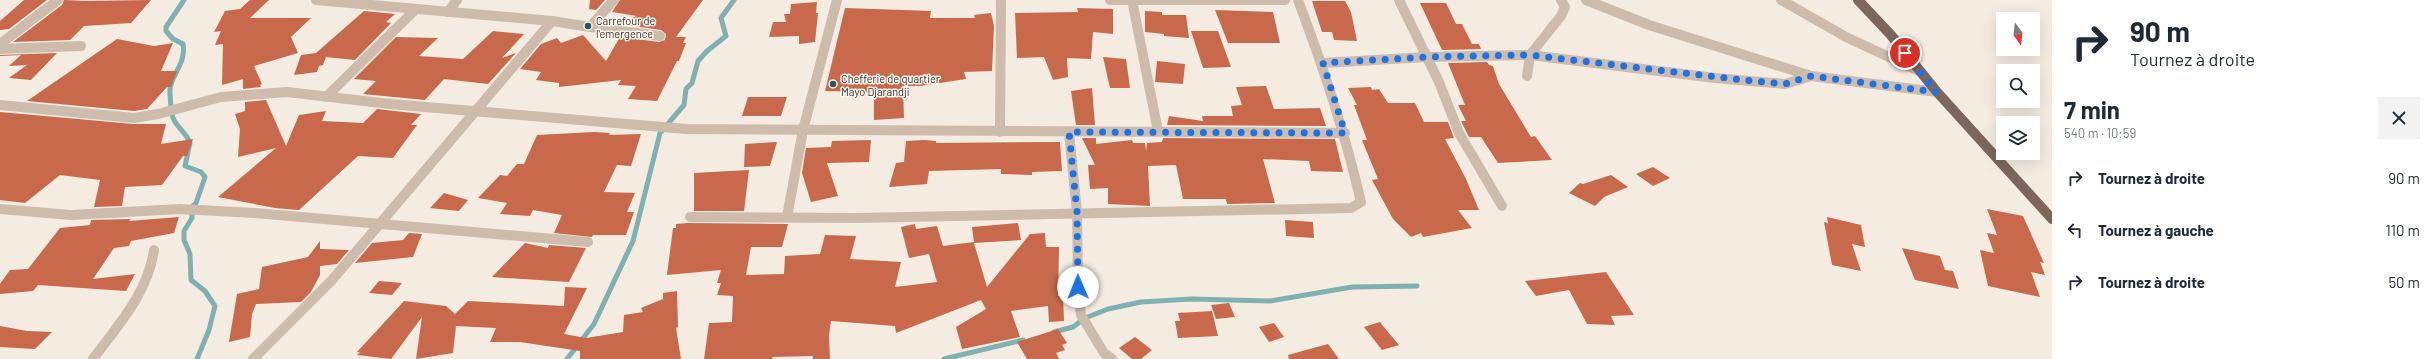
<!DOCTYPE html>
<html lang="fr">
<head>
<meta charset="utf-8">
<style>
	body { margin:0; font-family:Barlow,sans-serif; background:#f2f2f3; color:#1f2937; height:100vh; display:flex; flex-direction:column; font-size:15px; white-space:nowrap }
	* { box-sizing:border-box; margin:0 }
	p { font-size:13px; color:#747a83 }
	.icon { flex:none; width:22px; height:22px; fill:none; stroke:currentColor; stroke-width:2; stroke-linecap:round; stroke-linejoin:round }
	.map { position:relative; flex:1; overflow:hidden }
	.side { display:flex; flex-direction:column; background:#fff; width:380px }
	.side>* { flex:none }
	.banner { background:#fff; color:#1f2937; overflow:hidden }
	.needle { width:26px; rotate:165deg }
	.buttons { position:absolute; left:1996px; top:12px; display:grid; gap:8px }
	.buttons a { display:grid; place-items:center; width:44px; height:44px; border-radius:0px; background:#fff; box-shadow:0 4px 16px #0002; font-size:20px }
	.pin { position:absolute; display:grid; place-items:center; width:34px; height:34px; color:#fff; margin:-17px; border:2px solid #fff; border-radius:50%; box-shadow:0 1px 4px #0007 }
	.me { position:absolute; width:44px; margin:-22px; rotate:359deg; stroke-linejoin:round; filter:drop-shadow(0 0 3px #0008) }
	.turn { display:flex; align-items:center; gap:14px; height:84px; padding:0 12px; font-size:18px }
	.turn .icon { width:52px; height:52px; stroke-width:2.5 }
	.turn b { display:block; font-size:28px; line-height:34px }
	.round { display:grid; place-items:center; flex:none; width:42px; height:42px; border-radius:0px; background:#f2f2f3 }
	.headline { display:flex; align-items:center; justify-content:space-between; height:68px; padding:0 12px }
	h1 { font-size:24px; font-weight:700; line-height:30px }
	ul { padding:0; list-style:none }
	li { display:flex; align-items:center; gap:12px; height:52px; padding:0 12px }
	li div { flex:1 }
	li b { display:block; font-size:15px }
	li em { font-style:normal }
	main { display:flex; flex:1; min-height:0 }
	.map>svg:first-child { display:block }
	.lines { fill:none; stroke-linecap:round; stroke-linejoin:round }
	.stream { stroke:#7fb0b2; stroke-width:5 }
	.building { fill:#c8694b }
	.minor { stroke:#cdbbac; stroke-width:10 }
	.primary { stroke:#7d675c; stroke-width:10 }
	.route { stroke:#1a73e8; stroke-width:7; stroke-dasharray:0 12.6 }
	.poi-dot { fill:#1f5a5e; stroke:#fbf5ee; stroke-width:1.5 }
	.labels { text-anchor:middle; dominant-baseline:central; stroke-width:3; stroke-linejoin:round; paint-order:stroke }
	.poi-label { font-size:11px; fill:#3b302b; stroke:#fbf5ee; text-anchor:start }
</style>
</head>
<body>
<main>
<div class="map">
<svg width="2052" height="359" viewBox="0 0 2052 359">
	<rect width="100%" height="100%" fill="#f4ebe1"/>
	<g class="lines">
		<!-- stream -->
		<g class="stream">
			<path d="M184,0L166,27V31L173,39L183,44C187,65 168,77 170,94C171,102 170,113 174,120C179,129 187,134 190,143L185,166L201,172L205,177L196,203L192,207V218L184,231V240L190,254L191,280L205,291L215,306L209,330L197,359"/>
			<polyline points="1054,332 1073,327 1085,318 1108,309 1141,302 1191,299 1270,301 1352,287 1417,286"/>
			<polyline points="567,359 594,324 633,241 660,133 684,105 686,89 692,83 698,61 707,51 726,36 721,18 734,0"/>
			<polyline points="944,359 1023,340"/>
		</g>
	</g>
	<!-- building -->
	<g class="building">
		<polygon points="24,0 47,0 9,29 0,30 0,21"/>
		<polygon points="64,0 86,1 151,0 131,23 84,26 70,40 13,42 62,5"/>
		<polygon points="250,0 269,0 250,18 311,18 291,37 298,53 254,66 262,84 260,85 261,87 243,89 243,79 222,85 223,44 215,45 221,31 214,32 225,11 240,9"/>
		<polygon points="590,0 605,0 596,10 589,9"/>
		<polygon points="620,0 703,0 676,37 686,37 683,43 686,43 679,61 677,61 657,101 628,99 636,86 618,85 621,80 559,87 559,83 536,80 541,72 520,69 541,44 557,38 561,43 583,35 606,61 620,37 659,42 665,40 666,34 661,30 627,25 631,18 637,16 612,12"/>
		<polygon points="1312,1 1345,1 1351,12 1357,41 1334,40 1332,32 1322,32"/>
		<polygon points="817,2 816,13 818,13 815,42 799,44 799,36 769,37 773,22 786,22 784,14 790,14 791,4"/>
		<polygon points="1420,3 1446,3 1456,24 1462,24 1472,44 1479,44 1481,49 1442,50"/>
		<polygon points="845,8 931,11 930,18 975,18 974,15 991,13 994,26 992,71 964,72 966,79 920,86 903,86 904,118 874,120 874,92 825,91"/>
		<polygon points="1077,8 1113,9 1113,34 1093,32 1091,59 1067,58 1068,77 1053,80 1044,57 1017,58 1015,13 1078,12"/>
		<polygon points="1215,10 1273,12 1280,43 1228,43"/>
		<polygon points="364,11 395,14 386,22 391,23 355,60 326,57 323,65 319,66 317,72 294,75 301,55 316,53"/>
		<polygon points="1145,11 1162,12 1162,15 1186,15 1189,38 1164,36 1164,34 1145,32"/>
		<polygon points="493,31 524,34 502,58 516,53 488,84 444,79 425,100 363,94 376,81 354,79 396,37 438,38 419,56 463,59"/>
		<polygon points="1191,31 1218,31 1231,67 1203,68"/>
		<polygon points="117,39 154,46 173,43 161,71 177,71 171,87 167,87 147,109 134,111 27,101"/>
		<polygon points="57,53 31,80 9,78 27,65 9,66 21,55 0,56 0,55"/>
		<polygon points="1103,57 1126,59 1130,88 1110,88"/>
		<polygon points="1157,61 1185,64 1183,84 1155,82"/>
		<polygon points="1487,62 1489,65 1493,66 1499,84 1531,137 1535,136 1552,160 1498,163 1481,137 1469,137 1461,121 1466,121 1458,105 1465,105 1448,63"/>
		<polygon points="1266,86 1274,109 1320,108 1326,126 1167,125 1169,116 1203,121 1202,116 1233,116 1231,106 1242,105 1236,87"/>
		<polygon points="1371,87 1372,90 1379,89 1388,103 1415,103 1424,122 1448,122 1454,138 1445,139 1466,179 1479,210 1458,210 1472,228 1423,237 1421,233 1411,237 1393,219 1372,180 1378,179 1362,140 1367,140 1354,105 1357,105 1348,88"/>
		<polygon points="1092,88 1095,125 1076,125 1071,91"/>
		<polygon points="748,97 787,97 781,116 742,116"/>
		<polygon points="266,100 286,146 299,115 326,111 322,121 363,123 377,109 421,114 411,125 417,125 393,158 358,156 299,210 275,208 218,197 276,148 238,157 240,129 235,114 245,111 245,102"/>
		<polygon points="0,112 133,124 166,124 161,144 193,139 187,156 183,156 162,185 125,187 122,206 94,207 100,180 60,175 25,203 0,200"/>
		<polygon points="594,132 610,133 609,135 641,134 631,166 617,165 604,192 635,193 627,212 634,212 626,235 593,235 592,237 554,233 562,215 533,210 530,216 500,214 507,203 478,198 500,175 507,176 517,164 524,164 537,135"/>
		<polygon points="1082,138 1096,138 1096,144 1132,140 1133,143 1145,143 1146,151 1147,143 1162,142 1163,138 1335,139 1343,172 1311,171 1309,161 1263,159 1275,203 1227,204 1226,199 1183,199 1176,165 1148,166 1150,206 1108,204 1108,188 1090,189 1088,165 1095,165"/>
		<polygon points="871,140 869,162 827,163 838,196 811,202 802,173 806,148 831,147 832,141"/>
		<polygon points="924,140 936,141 936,143 1060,142 1062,171 1032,172 1032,175 1001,174 1001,169 929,171 927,184 889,187 896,163 904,162 906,141"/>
		<polygon points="777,142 770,166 744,167 745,144"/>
		<polygon points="1653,167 1670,178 1653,186 1636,174"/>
		<polygon points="749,170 744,211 694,211 694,173"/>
		<polygon points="1611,175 1628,187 1604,197 1595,206 1569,193 1580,183 1583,184"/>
		<polygon points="444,193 468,200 459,211 430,208"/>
		<polygon points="1987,209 2023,216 2044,263 2040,262 2045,275 2031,272 2040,297 1988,286 1980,250 1994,253 1987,233 1997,235"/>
		<polygon points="179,217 174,233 131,241 129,246 114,248 93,279 135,274 126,291 38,285 33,291 0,294 0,284 10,270 28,269 60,228 90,225 91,220 131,219 129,221"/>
		<polygon points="1827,217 1861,225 1865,247 1852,244 1861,271 1832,265 1824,222 1828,223"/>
		<polygon points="1285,220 1313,222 1314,238 1286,236"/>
		<polygon points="688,223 788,224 782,247 751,247 746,275 784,274 785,256 820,254 825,235 856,236 850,259 901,262 895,287 937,282 929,254 909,258 901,227 915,224 916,229 937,226 943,246 974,242 972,227 1018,223 1021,240 974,243 987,287 1030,234 1045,233 1046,247 1059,247 1058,296 1063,296 1064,321 1049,322 1048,306 1011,311 1020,337 962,349 956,327 986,309 981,300 896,333 895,326 831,321 829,335 830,359 813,359 813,356 772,357 773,359 704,359 709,323 732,322 733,296 717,295 721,283 717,283 721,270 667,275 673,228 676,228 676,224"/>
		<polygon points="409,233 422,234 413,257 355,263 372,243 403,240"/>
		<polygon points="320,241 320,249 349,250 337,264 320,266 320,275 311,292 301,302 256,304 252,314 250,337 229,342 237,294 259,289 262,267 308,257"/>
		<polygon points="525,243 548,248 549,245 586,248 569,282 492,277"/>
		<polygon points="1902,248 1940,256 1945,270 1953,271 1959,289 1915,280"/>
		<polygon points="1606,272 1634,315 1611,316 1615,325 1587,324 1569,290 1536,296 1525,281"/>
		<polygon points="379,281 402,283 392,295 369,293"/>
		<polygon points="565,287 587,288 564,334 586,338 623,332 624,315 643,312 641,308 663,299 663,293 677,291 678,327 676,328 681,359 580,359 580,351 520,342 490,342 496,328 456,326 453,353 416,359 422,317 391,359 357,355 360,352 357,352 404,301 446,306 455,314 468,301 564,306"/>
		<polygon points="1229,303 1235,317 1216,319 1211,305"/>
		<polygon points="1212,311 1218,336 1178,338 1175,321 1180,321 1178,313"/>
		<polygon points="1380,322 1383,326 1399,345 1382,350 1364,327"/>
		<polygon points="1274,323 1284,337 1269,342 1259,327"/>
		<polygon points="0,326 27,331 52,332 35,349 0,347"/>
		<polygon points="1058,329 1067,343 1062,345 1065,350 1056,353 1059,359 1027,359 1017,342"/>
		<polygon points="1135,337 1152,350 1141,359 1132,359 1119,348"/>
		<polygon points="1328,344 1339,359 1289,359 1288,355"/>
	</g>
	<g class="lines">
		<!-- minor -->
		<g class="minor">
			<polyline points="316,0 552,21 590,27 614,0"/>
			<polyline points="1110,0 1285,0"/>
			<polyline points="1132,0 1158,131"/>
			<polyline points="1399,0 1439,82 1459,133 1502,206"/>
			<polyline points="1586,0 1649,25 1811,76"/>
			<polyline points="1781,0 1846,37 1921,72"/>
			<polyline points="448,12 457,0"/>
			<polyline points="590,27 660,36"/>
			<polyline points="0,44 58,0"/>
			<polyline points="0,49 81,46"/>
			<polyline points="1323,63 1426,57 1530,55 1715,78 1785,84 1811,76 1937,92"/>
			<polyline points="1527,76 1530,55 1561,16 1565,7 1561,0"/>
			<polyline points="326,97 416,9"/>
			<polyline points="0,105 134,118 158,114 221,97 287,92 390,104 686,129 1345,133"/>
			<polyline points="1000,132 1001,0"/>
			<polyline points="1069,132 1077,212 1078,287 1081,315 1104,353 1112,359"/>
			<polyline points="0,209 71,215 180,209 255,213 588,242"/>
			<path d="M690,217L858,218L1351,208L1361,202C1345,133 1323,66 1298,0"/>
			<polyline points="787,217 803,130 837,0"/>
			<path d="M93,359C118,325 148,293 154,250"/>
			<polyline points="253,359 332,280 552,21"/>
		</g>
		<!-- primary -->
		<polyline class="primary" points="1858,0 1890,34 1937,92 2052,219"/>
	</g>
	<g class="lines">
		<!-- route -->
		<polyline class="route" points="1078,287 1077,212 1069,132 1345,133 1323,63 1426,57 1530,55 1743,80 1785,84 1811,76 1936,92 1905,53"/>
	</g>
	<!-- markers -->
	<g class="poi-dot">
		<circle cx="588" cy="26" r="4"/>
		<circle cx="833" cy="84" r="4"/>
	</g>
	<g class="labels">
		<!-- poi labels -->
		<g class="poi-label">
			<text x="596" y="20">Carrefour de<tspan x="596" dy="13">l'emergence</tspan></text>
			<text x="841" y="78">Chefferie de quartier<tspan x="841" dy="13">Mayo Djarandji</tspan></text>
		</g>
	</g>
</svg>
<div class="buttons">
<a><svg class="needle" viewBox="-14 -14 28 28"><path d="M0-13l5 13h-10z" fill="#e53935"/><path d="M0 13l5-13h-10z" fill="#747a83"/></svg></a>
<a><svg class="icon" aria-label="search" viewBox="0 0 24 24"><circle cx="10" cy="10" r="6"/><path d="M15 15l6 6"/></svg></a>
<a><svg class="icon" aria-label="layers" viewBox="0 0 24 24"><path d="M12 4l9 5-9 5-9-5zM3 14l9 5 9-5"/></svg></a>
</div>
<div class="pin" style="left:1905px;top:53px;background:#d93025"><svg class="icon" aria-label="arrive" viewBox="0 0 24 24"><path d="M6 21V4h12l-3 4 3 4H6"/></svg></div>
<svg class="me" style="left:1078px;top:287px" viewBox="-20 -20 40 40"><circle r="19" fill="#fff"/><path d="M0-13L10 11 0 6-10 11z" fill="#1a73e8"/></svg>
</div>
<section class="side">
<div class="banner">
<div class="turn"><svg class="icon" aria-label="right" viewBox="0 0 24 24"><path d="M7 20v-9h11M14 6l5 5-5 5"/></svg><div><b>90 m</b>Tournez à droite</div></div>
</div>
<div class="headline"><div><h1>7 min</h1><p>540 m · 10:59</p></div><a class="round"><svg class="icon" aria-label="close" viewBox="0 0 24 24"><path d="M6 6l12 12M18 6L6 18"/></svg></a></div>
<ul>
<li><svg class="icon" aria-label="right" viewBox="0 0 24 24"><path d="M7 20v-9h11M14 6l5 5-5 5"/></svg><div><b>Tournez à droite</b></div><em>90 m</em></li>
<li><svg class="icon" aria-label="left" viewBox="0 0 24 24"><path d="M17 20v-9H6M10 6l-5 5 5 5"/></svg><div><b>Tournez à gauche</b></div><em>110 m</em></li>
<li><svg class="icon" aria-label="right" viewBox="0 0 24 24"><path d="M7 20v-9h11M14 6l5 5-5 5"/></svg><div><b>Tournez à droite</b></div><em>50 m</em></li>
</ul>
</section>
</main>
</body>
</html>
